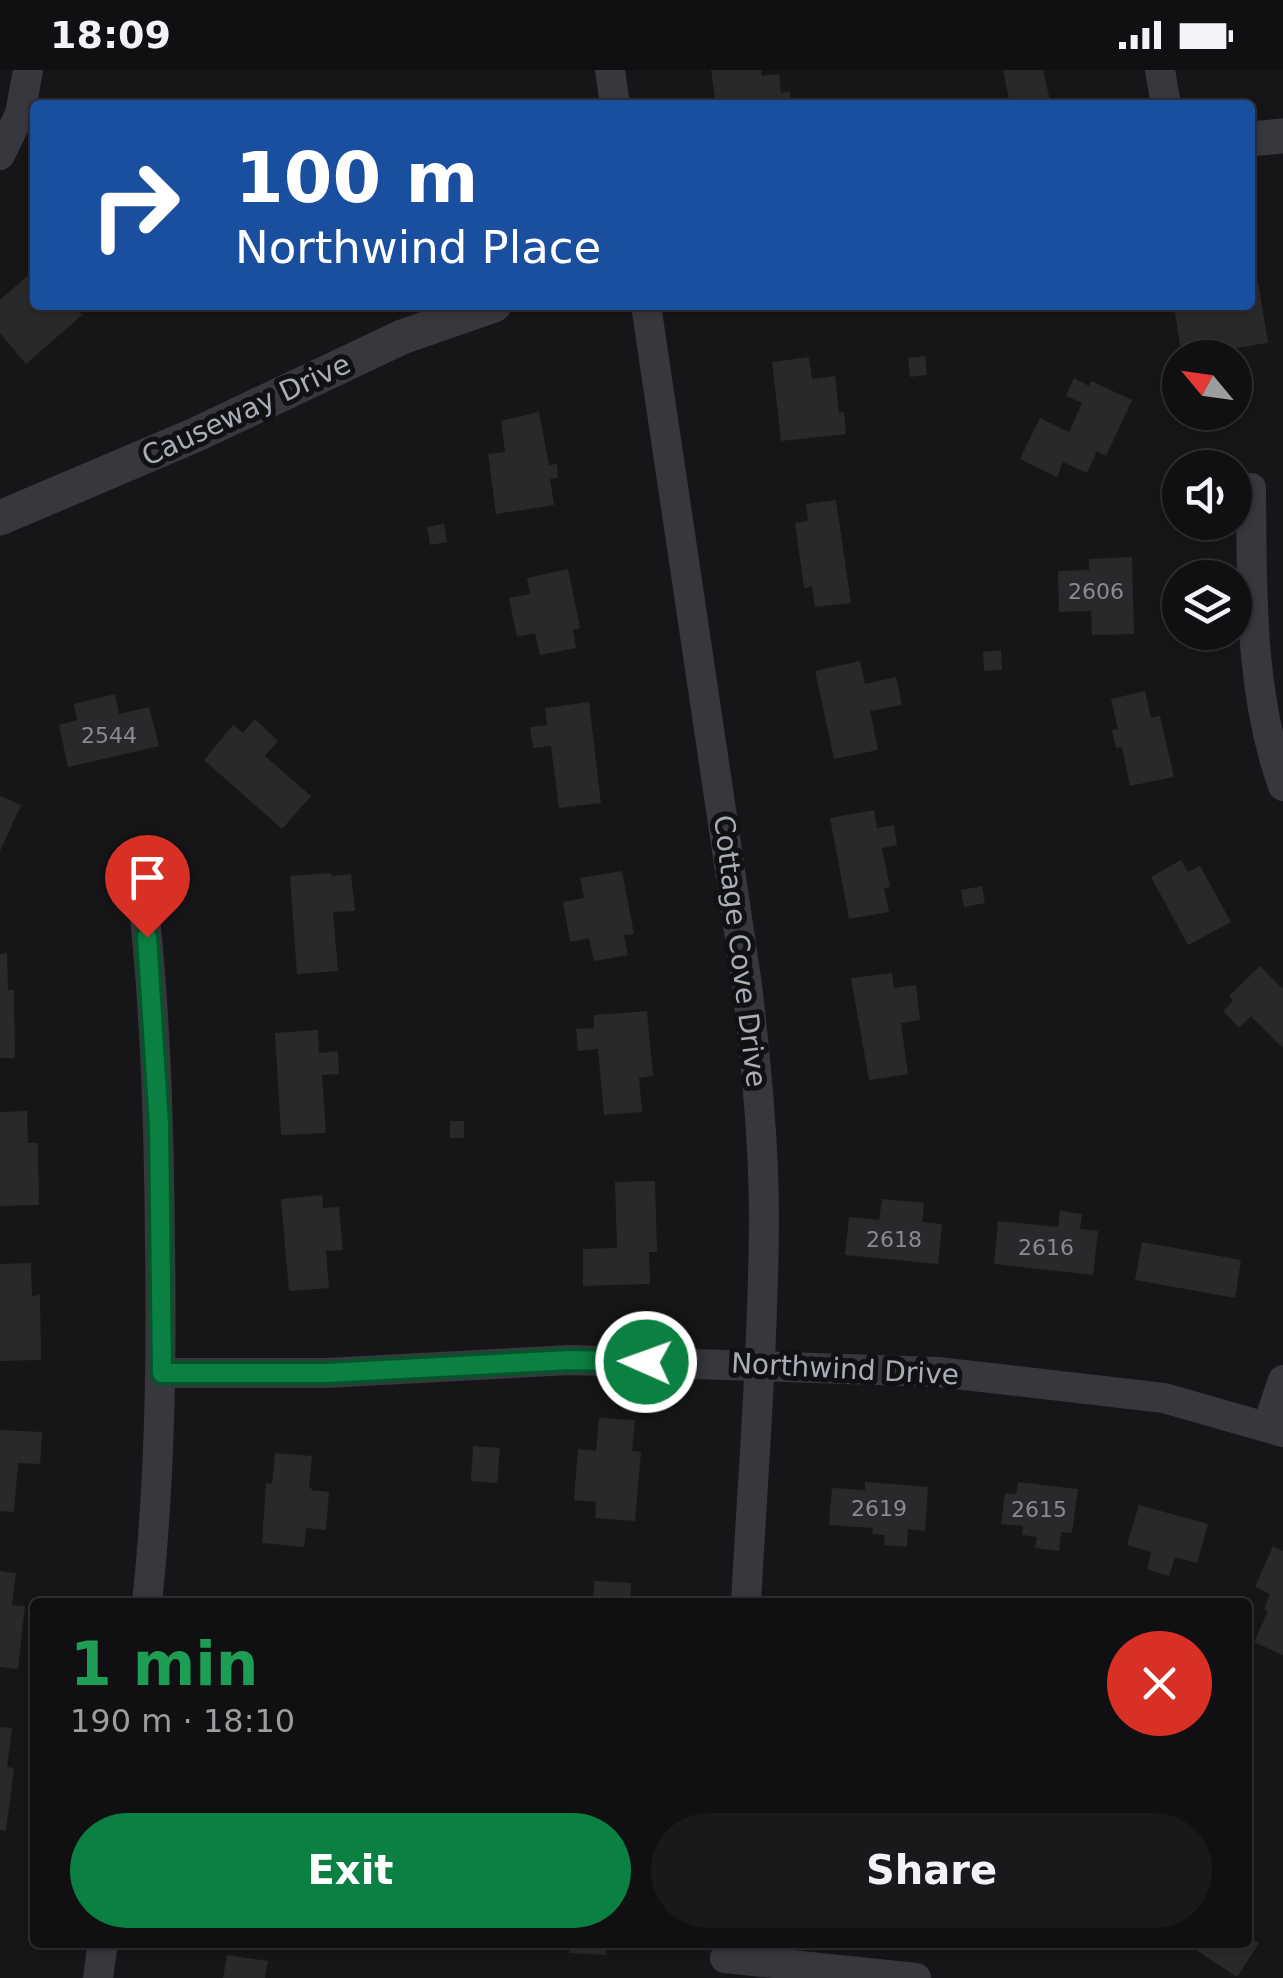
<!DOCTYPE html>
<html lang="en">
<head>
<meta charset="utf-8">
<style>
	body { margin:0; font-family:"DejaVu Sans",sans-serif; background:#19191b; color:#f1f3f6; height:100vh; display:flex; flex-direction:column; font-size:38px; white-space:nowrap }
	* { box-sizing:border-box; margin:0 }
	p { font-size:32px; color:#9c9d9f }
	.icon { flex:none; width:55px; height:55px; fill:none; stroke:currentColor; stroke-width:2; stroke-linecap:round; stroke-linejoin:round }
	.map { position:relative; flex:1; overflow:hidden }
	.side { position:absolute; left:30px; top:1528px; width:1222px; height:350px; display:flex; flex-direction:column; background:#101012; border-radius:10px; box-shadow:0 2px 8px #0004,0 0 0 2px #303032 }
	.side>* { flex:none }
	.top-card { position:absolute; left:30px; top:30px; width:1225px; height:210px; border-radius:10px; box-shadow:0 2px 8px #0004,0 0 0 2px #303032; background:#1a4fa0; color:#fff; overflow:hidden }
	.needle { width:65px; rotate:299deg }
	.tools { position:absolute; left:1162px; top:270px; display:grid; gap:20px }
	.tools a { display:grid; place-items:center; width:90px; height:90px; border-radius:50%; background:#101012; box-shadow:0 2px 8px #0004,0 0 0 2px #303032; font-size:50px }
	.pin { position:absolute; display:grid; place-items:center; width:85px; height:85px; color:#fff; margin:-102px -42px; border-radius:50% 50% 50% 0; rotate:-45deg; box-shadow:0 0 10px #0007 }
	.pin .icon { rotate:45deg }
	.me { position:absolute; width:110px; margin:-55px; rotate:272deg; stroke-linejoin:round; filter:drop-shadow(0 0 8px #0008) }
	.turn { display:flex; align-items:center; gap:35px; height:210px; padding:0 40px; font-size:45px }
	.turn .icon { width:130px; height:130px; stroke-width:2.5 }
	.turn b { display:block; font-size:70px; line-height:85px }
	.round { display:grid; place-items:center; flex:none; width:105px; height:105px; border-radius:52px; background:#19191b }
	.headline { display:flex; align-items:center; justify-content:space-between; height:170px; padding:0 40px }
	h1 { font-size:60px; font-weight:600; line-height:75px; color:#1e9e55 }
	.button { display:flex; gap:20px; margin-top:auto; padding:20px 40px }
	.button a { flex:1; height:115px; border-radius:60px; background:#0b8043; color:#fff; font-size:40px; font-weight:600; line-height:115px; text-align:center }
	.button a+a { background:#19191b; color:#f1f3f6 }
	.status { display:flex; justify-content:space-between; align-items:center; height:70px; padding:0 50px; background:#101012; direction:ltr }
	.status svg { height:28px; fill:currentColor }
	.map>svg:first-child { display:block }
	.building { fill:#29292c }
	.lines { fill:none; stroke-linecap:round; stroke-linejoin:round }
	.minor { stroke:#37383d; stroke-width:30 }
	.tertiary { stroke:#37383d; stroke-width:35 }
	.route-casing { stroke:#07532c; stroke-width:25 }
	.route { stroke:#0b8043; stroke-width:18 }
	.labels { text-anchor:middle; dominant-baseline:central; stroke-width:10; stroke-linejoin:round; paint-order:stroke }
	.number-label { font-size:22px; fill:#888b94 }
	.street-label { font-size:28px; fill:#a8adb8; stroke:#111113 }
</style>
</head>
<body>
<div class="status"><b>18:09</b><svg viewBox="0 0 49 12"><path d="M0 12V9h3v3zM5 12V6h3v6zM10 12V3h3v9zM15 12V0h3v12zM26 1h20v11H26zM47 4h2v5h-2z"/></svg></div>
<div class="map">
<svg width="1283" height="1908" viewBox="0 0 1283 1908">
	<rect width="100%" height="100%" fill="#161618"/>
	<!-- building -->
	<g class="building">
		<polygon points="711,0 761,0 762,6 779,4 781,23 790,21 791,35 716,35"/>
		<polygon points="1003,0 1043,0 1051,35 1010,35"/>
		<polygon points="35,199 35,235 73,235 82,245 26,294 0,263 0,230"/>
		<polygon points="1258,211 1268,273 1207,282 1206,272 1180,276 1174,235 1195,235 1195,238 1250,235 1250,213"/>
		<polygon points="925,286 927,305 910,307 908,288"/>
		<polygon points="809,287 812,309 835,306 839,343 844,342 846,364 781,371 772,292"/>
		<polygon points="1074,308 1089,316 1091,311 1132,330 1106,386 1097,381 1087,403 1063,392 1057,407 1020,389 1040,348 1069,362 1082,333 1066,326"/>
		<polygon points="539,342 549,395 557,394 558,408 550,409 554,435 496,444 488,384 505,382 501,351"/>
		<polygon points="836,430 851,533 815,537 812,517 804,518 795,453 808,451 806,434"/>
		<polygon points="444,454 447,472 430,475 427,457"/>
		<polygon points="1132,487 1134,564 1092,565 1091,541 1059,542 1058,501 1089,500 1089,489"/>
		<polygon points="568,499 580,558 573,560 576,578 540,585 535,563 517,567 509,528 530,524 527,508"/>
		<polygon points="1001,580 1002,600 984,601 983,582"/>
		<polygon points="860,591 865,614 896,607 902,635 870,641 878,680 834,689 815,601"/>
		<polygon points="1145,621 1151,648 1160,646 1174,707 1130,716 1122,677 1116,678 1112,660 1118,659 1111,629"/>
		<polygon points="115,624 119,644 149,637 159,676 68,697 59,655 77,650 74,634"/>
		<polygon points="589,632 601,733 559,738 551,676 533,678 530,657 547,655 545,638"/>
		<polygon points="255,649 278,671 265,686 311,726 282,759 204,690 233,655 243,663"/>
		<polygon points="0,726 21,735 0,781"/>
		<polygon points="874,740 877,758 894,755 897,775 882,778 890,817 884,818 889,842 849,849 830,748"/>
		<polygon points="1181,790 1188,802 1200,796 1231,852 1188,875 1151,807"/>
		<polygon points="622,801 634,864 624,865 628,885 594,891 589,868 570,872 563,832 584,828 580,808"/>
		<polygon points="331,803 331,806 351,804 355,841 333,842 338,901 297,904 290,806"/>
		<polygon points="982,816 985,833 964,837 961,820"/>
		<polygon points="7,883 8,920 14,920 15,988 0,988 0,884"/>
		<polygon points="1260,896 1283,919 1283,978 1251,946 1239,958 1223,941 1233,931 1229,926"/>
		<polygon points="892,903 894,918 916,915 920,950 901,953 908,1004 869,1010 851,908"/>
		<polygon points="647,941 653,1006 639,1008 642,1042 604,1045 598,979 578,981 576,959 594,958 594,945"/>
		<polygon points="318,960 319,983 338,981 339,1004 322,1005 326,1063 281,1065 275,963"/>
		<polygon points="27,1041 28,1073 38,1073 39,1135 0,1136 0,1042"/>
		<rect x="450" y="1051" width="14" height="17"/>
		<polygon points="655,1111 657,1182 649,1182 650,1214 583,1216 583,1179 617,1178 615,1112"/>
		<polygon points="322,1125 323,1138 339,1137 343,1180 326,1181 329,1218 289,1221 281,1129"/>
		<polygon points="882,1129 924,1133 922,1152 942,1154 938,1194 845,1185 849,1147 879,1150"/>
		<polygon points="1060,1141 1082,1144 1080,1159 1098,1161 1093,1205 994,1194 998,1151 1058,1157"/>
		<polygon points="1142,1172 1241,1190 1235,1228 1135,1210"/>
		<polygon points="31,1193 32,1226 40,1225 41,1290 0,1291 0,1194"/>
		<polygon points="599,1348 635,1350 632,1381 641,1382 635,1451 595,1448 596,1432 574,1430 578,1379 596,1381"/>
		<polygon points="0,1360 42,1362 40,1394 18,1393 14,1442 0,1441"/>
		<polygon points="473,1376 500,1378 497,1413 471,1411"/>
		<polygon points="275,1383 312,1386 309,1416 312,1420 329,1422 326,1460 306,1458 304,1477 262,1473 266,1413 272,1414"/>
		<polygon points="865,1412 928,1417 925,1461 908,1459 907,1477 884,1475 885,1465 872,1464 873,1458 829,1455 832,1418 865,1420"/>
		<polygon points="1018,1412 1078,1419 1072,1463 1061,1462 1059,1481 1035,1478 1037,1467 1022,1465 1023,1456 1001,1454 1005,1423 1016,1424"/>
		<polygon points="1139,1435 1208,1454 1197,1493 1175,1487 1169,1506 1147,1499 1151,1482 1127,1475"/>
		<polygon points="1273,1476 1283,1481 1283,1585 1254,1572 1268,1541 1264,1539 1270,1524 1255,1517"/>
		<polygon points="0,1501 16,1503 12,1535 25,1536 18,1599 0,1597"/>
		<polygon points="594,1511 631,1513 630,1532 593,1532"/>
		<polygon points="0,1657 12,1658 7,1697 14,1698 6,1761 0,1760"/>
		<polygon points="1248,1866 1259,1873 1237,1907 1184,1872 1248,1872"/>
		<polygon points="569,1872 607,1872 606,1885 569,1883"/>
		<polygon points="227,1885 268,1891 265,1908 223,1908"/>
	</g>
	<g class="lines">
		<!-- minor -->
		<g class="minor">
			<polyline points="610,0 615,35"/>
			<polyline points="1160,0 1166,35"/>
			<polyline points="0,85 20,44 28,0"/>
			<path d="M646,235L747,915C756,993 764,1072 764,1151C763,1278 753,1406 746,1532"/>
			<path d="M1251,418C1252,519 1249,620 1283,716"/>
			<path d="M144,838C156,950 159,1062 160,1174C162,1294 160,1413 147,1532"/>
			<polyline points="162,1303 326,1303 570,1290 938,1302 1164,1328 1283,1362"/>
			<polyline points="1267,1357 1283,1310"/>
			<polyline points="725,1888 916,1908"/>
			<polyline points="98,1908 103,1872"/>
		</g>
		<!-- tertiary -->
		<g class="tertiary">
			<polyline points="1250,69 1283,66"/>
			<polyline points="0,448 195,365 402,267 494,235"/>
		</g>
	</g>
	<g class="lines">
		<!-- route casing -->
		<g class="route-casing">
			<polyline id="route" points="147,867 159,1055 162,1303 326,1303 570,1290 646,1292"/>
		</g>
		<!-- route -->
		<use href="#route" class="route"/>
	</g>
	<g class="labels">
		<!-- number labels -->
		<g class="number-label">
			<text x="1096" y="521">2606</text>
			<text x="109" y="665">2544</text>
			<text x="894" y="1169">2618</text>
			<text x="1046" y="1177">2616</text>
			<text x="879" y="1438">2619</text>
			<text x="1039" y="1439">2615</text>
		</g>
		<!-- street labels -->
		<g class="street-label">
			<text transform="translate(246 340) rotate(-25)">Causeway Drive</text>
			<text transform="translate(740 881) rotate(83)">Cottage Cove Drive</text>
			<text transform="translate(845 1299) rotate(3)">Northwind Drive</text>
		</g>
	</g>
</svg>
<div class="tools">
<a><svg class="needle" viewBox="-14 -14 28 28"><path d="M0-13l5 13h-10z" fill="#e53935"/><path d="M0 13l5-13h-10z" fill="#9c9d9f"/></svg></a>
<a><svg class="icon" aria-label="sound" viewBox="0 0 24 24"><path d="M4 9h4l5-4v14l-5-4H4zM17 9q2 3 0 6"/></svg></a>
<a><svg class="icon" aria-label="layers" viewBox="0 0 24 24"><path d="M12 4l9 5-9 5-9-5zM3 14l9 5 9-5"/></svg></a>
</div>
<div class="pin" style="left:147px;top:867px;background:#d93025"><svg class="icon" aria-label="arrive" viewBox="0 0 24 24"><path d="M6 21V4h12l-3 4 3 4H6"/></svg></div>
<svg class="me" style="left:646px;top:1292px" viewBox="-20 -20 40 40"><circle r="17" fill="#0b8043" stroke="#fff" stroke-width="3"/><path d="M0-11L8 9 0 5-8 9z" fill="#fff"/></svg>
<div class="top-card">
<div class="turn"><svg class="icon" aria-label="right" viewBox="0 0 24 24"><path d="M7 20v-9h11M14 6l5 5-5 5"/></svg><div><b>100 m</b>Northwind Place</div></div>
</div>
<section class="side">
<div class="headline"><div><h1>1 min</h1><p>190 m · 18:10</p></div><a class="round" style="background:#d93025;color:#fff"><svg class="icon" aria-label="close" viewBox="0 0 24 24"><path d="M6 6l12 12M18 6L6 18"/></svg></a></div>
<div class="button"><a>Exit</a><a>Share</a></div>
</section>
</div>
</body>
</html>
